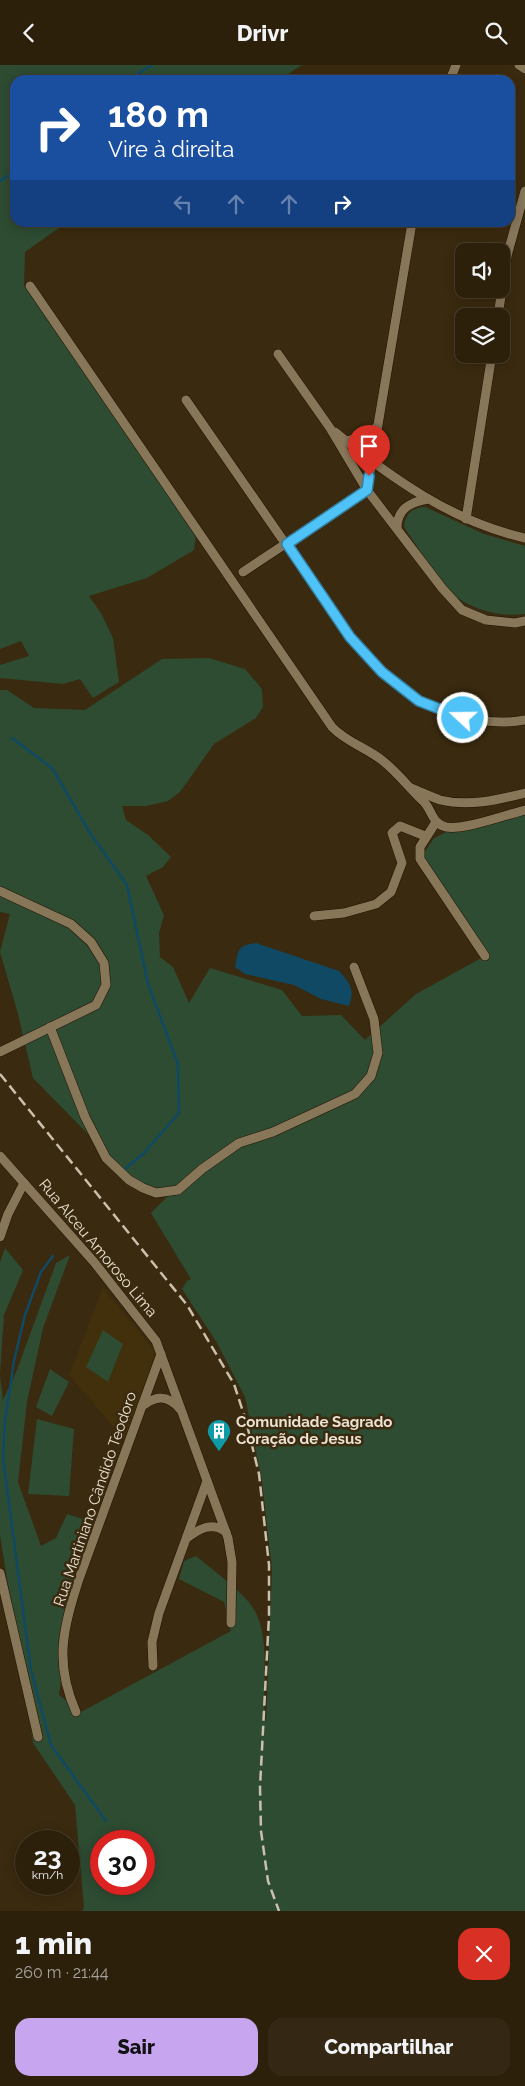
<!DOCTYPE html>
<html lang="pt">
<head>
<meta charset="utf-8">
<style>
	body { margin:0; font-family:Raleway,sans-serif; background:#342814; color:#f1f3f6; height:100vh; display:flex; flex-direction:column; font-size:19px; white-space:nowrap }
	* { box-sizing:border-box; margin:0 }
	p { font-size:16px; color:#a6a39d }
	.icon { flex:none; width:28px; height:28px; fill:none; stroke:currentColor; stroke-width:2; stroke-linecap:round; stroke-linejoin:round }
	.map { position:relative; height:1846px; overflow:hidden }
	.drawer { display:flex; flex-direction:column; background:#2c200b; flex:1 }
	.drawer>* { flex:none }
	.banner { position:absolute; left:10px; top:10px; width:505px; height:152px; border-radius:15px; box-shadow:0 2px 12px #0003,0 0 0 1px #483e2c; background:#1a4fa0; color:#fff; overflow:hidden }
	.fabs { position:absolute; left:455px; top:178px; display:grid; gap:10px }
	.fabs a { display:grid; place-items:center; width:55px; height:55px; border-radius:10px; background:#2c200b; box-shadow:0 2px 12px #0003,0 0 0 1px #483e2c; font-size:25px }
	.speed { position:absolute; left:15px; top:1765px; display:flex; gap:10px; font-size:25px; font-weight:700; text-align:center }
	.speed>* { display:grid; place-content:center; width:65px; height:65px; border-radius:50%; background:#2c200b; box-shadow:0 2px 12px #0003,0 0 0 1px #483e2c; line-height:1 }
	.speed small { font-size:12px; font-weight:400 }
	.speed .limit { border:8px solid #d22; background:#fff; color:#111 }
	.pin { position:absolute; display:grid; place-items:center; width:42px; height:42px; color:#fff; margin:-51px -21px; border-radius:50% 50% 50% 0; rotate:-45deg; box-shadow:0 0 5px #0007 }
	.pin .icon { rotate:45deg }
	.me { position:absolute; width:55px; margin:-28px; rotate:291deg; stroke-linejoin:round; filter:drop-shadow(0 0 4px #0008) }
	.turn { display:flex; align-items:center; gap:18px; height:105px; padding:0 15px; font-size:22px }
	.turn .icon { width:65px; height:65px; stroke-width:2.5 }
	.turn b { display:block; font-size:35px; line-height:42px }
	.lanes { display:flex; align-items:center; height:48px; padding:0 15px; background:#0003; justify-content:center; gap:25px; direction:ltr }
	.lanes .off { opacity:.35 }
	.round { display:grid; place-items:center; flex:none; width:52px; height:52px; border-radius:15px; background:#342814 }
	.overview { display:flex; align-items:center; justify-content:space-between; height:85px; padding:0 15px }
	h1 { font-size:30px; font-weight:800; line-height:38px }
	.action { display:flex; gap:10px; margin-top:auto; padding:10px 15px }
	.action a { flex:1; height:58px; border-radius:15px; background:#c8a6ef; color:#111; font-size:20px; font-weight:800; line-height:58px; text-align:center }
	.action a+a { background:#342814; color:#f1f3f6 }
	header { display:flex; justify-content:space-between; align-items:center; height:65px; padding:0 15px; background:#2c200b; font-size:22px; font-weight:800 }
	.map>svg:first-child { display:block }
	.built { fill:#422f0b }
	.green { fill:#2d4c32; fill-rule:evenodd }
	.water { fill:#0f4963 }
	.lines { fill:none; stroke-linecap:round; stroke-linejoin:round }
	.stream { stroke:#0f4963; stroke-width:2.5 }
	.minor-casing { stroke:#211200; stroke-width:10 }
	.minor { stroke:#887659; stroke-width:9 }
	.rail { stroke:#cbc0ae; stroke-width:2.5; stroke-dasharray:10 5; stroke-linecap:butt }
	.route-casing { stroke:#337fa1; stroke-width:12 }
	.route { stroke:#4fc3f7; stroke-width:9 }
	.labels { text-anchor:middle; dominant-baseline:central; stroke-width:5; stroke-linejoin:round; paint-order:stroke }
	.street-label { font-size:15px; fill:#ece2d2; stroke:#3a2a0f }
	.poi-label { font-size:15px; font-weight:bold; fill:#ece2d2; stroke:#3a2a0f; text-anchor:start }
</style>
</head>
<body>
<header><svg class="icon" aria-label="back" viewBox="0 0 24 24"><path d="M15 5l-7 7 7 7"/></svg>Drivr<svg class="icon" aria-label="search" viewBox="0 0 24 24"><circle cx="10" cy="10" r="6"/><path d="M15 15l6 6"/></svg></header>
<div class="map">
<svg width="525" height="1846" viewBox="0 0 525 1846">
	<rect width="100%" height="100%" fill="#3a2a0f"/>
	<!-- built -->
	<polygon class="built" points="103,1223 156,1287 125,1375 69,1310"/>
	<!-- green -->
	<g class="green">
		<polygon points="0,0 302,0 279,15 15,15 15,158 66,158 25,187 24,221 196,469 194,485 147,513 89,531 101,548 113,573 119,617 93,633 80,614 63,619 0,613 0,600 29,591 21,576 0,584"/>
		<path d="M425,442L484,469L525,481V549C497,553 462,542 443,520C429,502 417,481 404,462C405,449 413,442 425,442Z"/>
		<path d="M209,593L245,604L262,624L263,642L256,653L214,679L180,727L168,736L146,741H122L126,755L148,770L171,792L163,802L146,811L164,850L159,868L160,892L173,902L189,938L210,903L282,925L302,951L341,950L365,975L416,929L485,891L420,794L434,773L457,762L525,745V1846H82L84,1842L75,1740L33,1678L0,1470V1311L3,1335L17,1305L56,1198L70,1190L43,1263L27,1337L18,1417L41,1481L56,1473L67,1449L93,1457L76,1500L59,1630L81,1647L231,1566L224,1537L179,1514L184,1496L196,1491C213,1505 231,1518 246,1534C276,1565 259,1621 266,1658L272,1505L262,1416L245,1332L217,1278L182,1224L187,1216L191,1214L151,1148L173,1126L155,1125L132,1114L33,1013L18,949L0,887L10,849L0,847V625H7L34,643L85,645L162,594ZM101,1776H144V1819H101Z"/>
		<polygon points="5,1183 23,1205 4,1250 0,1309 0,1197"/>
		<polygon points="103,1265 123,1279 108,1317 86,1302"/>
		<polygon points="50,1304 69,1317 52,1351 36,1342"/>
		<polygon points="37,1354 74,1364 69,1431 28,1429"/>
	</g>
	<!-- water -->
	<path class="water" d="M256,878L339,906C350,918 355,924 349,941L321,934L294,920L245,909L235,902C238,885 238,880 256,878Z"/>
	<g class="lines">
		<!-- stream -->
		<g class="stream">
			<polyline points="128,15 152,0"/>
			<polyline points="0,116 15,106"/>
			<polyline points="12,673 52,703 90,768 127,820 148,919 178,999 179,1048 143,1089 125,1104"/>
			<polyline points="53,1191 41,1207 25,1250 14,1296 5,1356 3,1393 31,1605 51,1680 106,1756"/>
		</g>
		<!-- minor casing -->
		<g class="minor-casing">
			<g id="minor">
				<polyline points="519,0 525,4"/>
				<polyline points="450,15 456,0"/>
				<path d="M30,221L332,662C346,677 367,683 383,696C398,708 410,724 424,737C432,745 432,759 446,762C464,765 505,750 525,745"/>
				<polyline points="498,251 507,191 525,126"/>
				<polyline points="278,289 330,363 367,425 442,523 462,545 486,555 515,558 525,556"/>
				<path d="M186,335L350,572C360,583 370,596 381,606C418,642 474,664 525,655"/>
				<path d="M335,367C391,413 453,457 525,473"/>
				<polyline points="347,376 366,370 377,362"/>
				<polyline points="466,454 492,289"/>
				<path d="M397,463C397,444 410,437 428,434"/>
				<polyline points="243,507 367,425 412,158"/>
				<path d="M411,723C421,727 431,732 440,735C469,742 497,735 525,728"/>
				<polyline points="436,757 420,782 420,794 485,891"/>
				<polyline points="0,826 71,859 91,877 104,898 106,920 96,940 0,987"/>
				<polyline points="314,851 344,848 376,839 391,827 402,798 392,768 400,761 425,771"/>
				<polyline points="50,962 85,1052 106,1093 129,1115 143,1123 156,1128 178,1125 202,1104 239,1078 273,1067 355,1029 371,1011 378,988 374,954 354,902"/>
				<polyline points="0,1091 94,1197 156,1276 228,1473 232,1497 231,1558"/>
				<polyline points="0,1172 8,1149 24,1118"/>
				<path d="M142,1341C156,1331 167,1329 180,1344"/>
				<path d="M187,1473C199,1464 212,1456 226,1467"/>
				<polyline points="0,1508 38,1672"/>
				<polyline points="153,1601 152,1577 159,1548 207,1416"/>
				<path d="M76,1647C54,1597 63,1564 79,1514L161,1289"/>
			</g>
		</g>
		<!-- minor -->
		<use href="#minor" class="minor"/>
		<!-- rail -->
		<polyline class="rail" points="0,1009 187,1240 234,1319 246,1356 259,1409 269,1500 269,1551 260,1722 261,1766 268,1816 279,1846"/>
	</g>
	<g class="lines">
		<!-- route casing -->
		<g class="route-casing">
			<polyline id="route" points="369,411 367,425 287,479 350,572 382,607 419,636 463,653"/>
		</g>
		<!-- route -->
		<use href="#route" class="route"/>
	</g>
	<!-- icons -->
	<defs>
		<g id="building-pin" transform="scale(1.25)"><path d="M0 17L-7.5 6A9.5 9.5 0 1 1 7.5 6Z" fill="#0f9aa8" stroke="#3a2a0f"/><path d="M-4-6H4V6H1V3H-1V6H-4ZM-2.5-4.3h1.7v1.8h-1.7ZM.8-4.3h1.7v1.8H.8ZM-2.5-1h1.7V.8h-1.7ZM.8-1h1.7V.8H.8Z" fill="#fff"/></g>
	</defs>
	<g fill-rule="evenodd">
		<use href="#building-pin" x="219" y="1366"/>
	</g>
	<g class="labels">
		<!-- street labels -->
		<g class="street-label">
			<text transform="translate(98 1183) rotate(50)">Rua Alceu Amoroso Lima</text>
			<text transform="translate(95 1434) rotate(-71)">Rua Martiniano Cândido Teodoro</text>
		</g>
		<!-- poi labels -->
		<g class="poi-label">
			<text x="236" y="1357">Comunidade Sagrado<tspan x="236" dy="17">Coração de Jesus</tspan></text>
		</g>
	</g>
</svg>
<div class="fabs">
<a><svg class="icon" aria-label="sound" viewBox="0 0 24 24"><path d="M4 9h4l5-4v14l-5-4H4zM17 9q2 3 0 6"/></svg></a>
<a><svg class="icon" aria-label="layers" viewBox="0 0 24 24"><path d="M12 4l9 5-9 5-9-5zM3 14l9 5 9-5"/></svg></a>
</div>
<div class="speed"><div>23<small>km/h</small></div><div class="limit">30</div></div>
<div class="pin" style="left:369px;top:411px;background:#d93025"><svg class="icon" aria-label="arrive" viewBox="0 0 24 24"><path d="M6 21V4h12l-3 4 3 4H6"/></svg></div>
<svg class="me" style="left:463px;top:653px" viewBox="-20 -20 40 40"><circle r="17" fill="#4fc3f7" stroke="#fff" stroke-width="3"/><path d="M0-11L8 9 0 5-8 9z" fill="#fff"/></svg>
<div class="banner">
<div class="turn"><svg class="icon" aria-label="right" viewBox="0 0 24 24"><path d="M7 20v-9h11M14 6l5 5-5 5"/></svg><div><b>180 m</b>Vire à direita</div></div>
<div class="lanes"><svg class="icon off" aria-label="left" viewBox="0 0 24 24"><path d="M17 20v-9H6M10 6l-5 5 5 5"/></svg><svg class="icon off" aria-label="ahead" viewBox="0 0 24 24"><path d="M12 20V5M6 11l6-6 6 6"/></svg><svg class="icon off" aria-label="ahead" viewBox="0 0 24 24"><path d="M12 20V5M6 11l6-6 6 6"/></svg><svg class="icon" aria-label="right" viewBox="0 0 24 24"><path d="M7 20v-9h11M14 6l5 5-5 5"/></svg></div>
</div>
</div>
<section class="drawer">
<div class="overview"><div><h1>1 min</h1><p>260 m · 21:44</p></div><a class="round" style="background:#d93025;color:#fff"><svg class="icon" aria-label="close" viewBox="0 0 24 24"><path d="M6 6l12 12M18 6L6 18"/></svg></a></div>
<div class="action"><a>Sair</a><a>Compartilhar</a></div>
</section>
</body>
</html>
